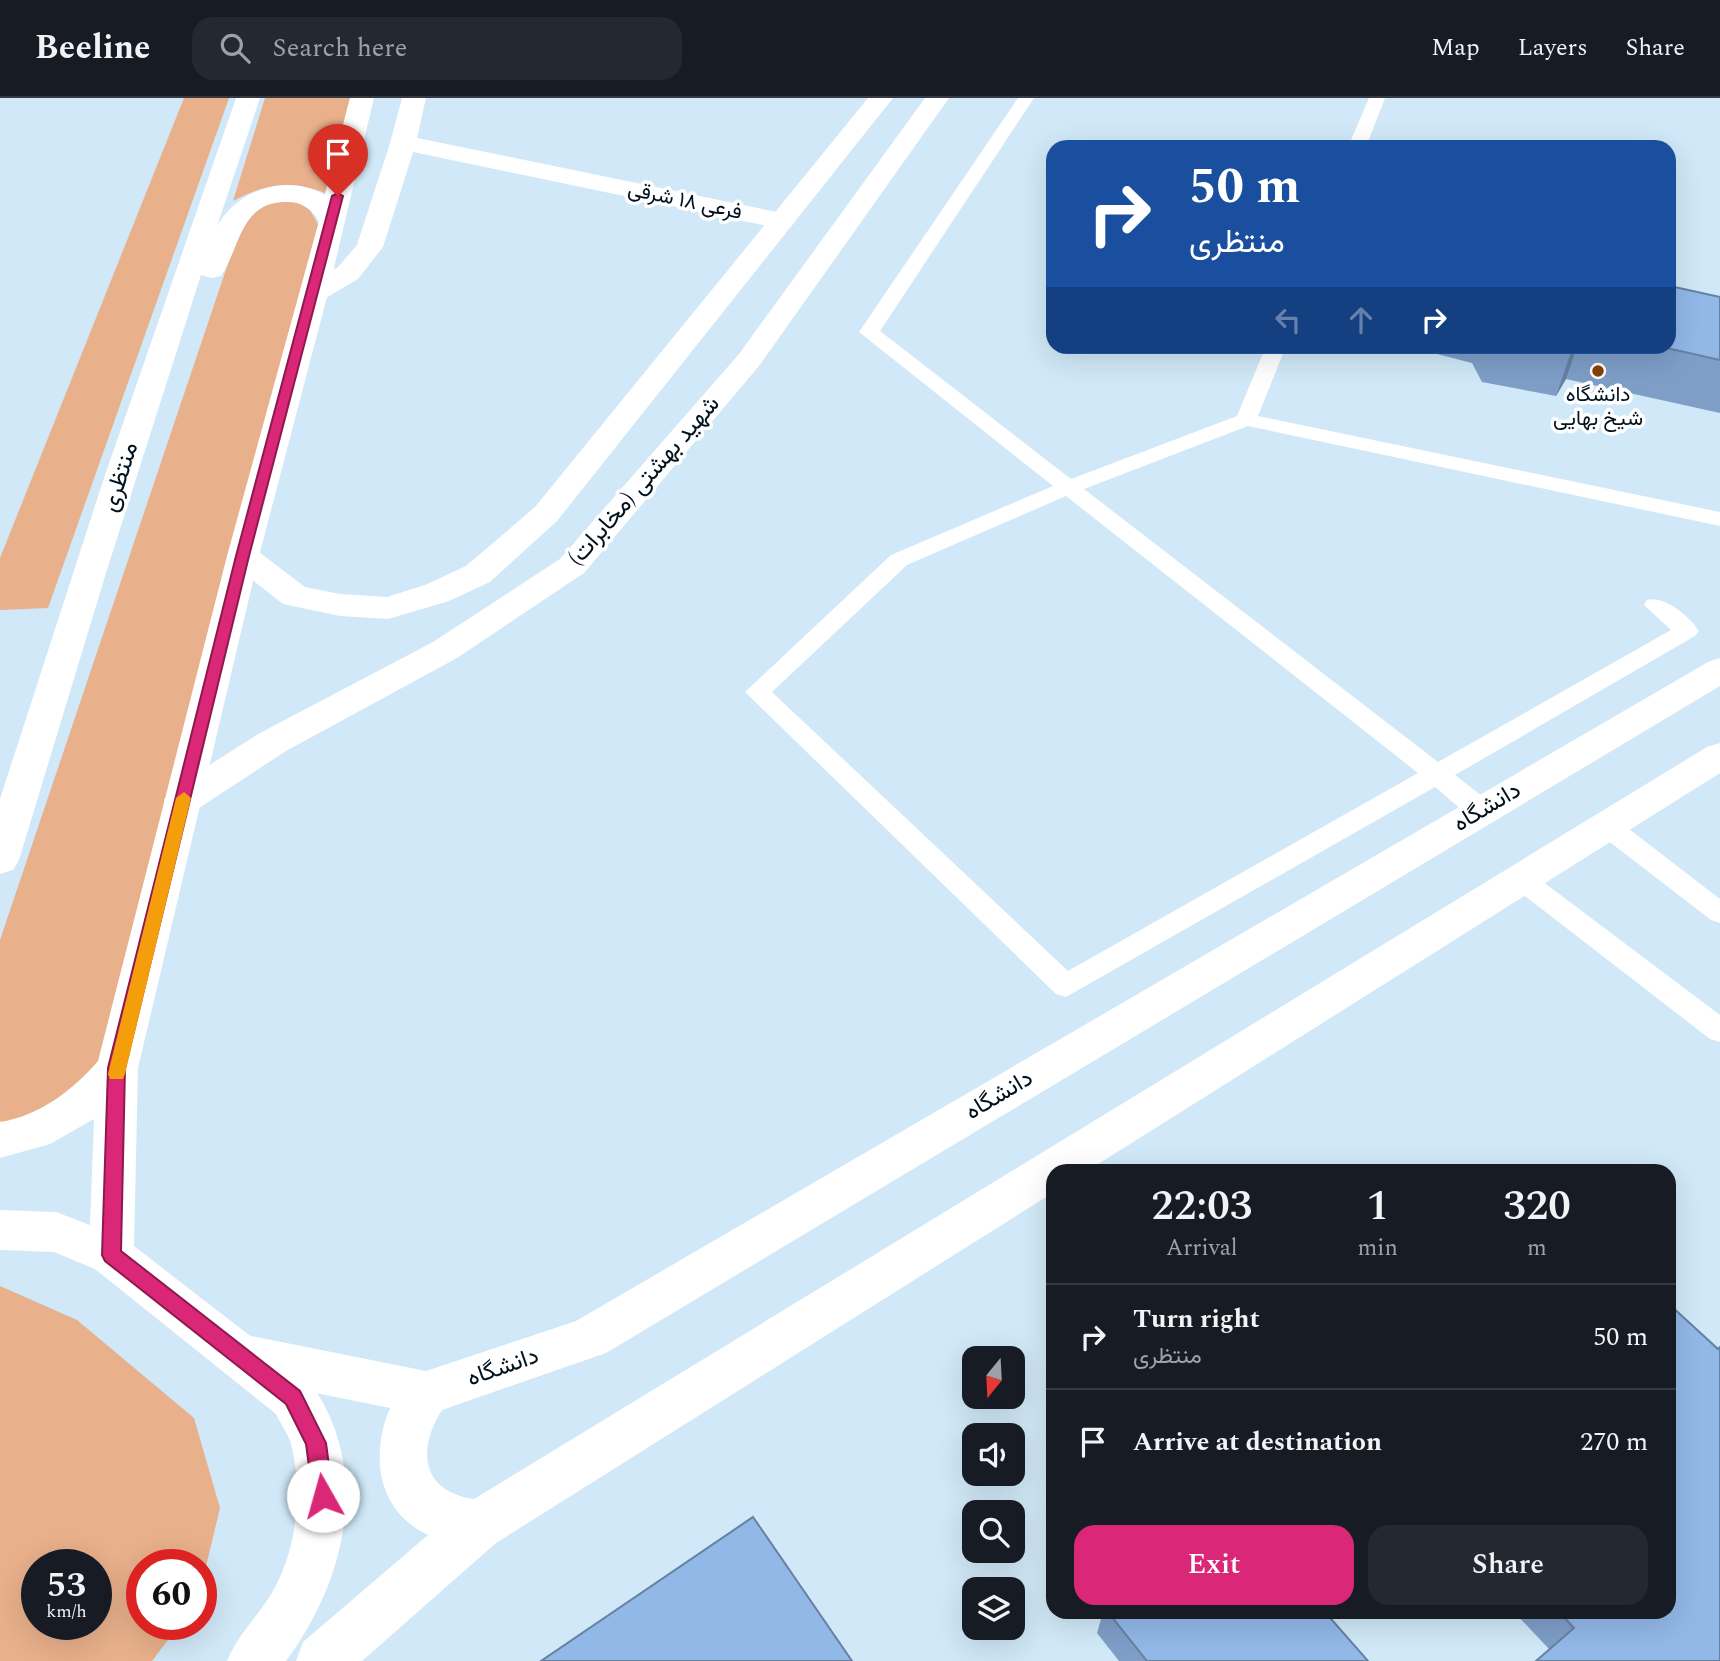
<!DOCTYPE html>
<html lang="en">
<head>
<meta charset="utf-8">
<style>
	body { margin:0; font-family:Spectral,Vazirmatn,serif; background:#242831; color:#f1f3f6; height:100vh; display:flex; flex-direction:column; font-size:26px; white-space:nowrap }
	* { box-sizing:border-box; margin:0 }
	p { font-size:23px; color:#9ea1a6 }
	.icon { flex:none; width:38px; height:38px; fill:none; stroke:currentColor; stroke-width:2; stroke-linecap:round; stroke-linejoin:round }
	.map { position:relative; flex:1; overflow:hidden }
	.details { position:absolute; left:1046px; top:1066px; width:630px; height:455px; display:flex; flex-direction:column; background:#171b24; border-radius:21px; box-shadow:0 7px 28px #0002 }
	.details>* { flex:none }
	.guide { position:absolute; left:1046px; top:42px; width:630px; height:214px; border-radius:21px; box-shadow:0 7px 28px #0002; background:#1a4fa0; color:#fff; overflow:hidden }
	.needle { width:46px; rotate:198deg }
	.controls { position:absolute; left:962px; top:1248px; display:grid; gap:14px }
	.controls a { display:grid; place-items:center; width:63px; height:63px; border-radius:14px; background:#171b24; box-shadow:0 7px 28px #0002; font-size:35px }
	.speed { position:absolute; left:21px; top:1451px; display:flex; gap:14px; font-size:35px; font-weight:700; text-align:center }
	.speed>* { display:grid; place-content:center; width:91px; height:91px; border-radius:50%; background:#171b24; box-shadow:0 7px 28px #0002; line-height:1 }
	.speed small { font-size:18px; font-weight:400 }
	.speed .limit { border:10px solid #d22; background:#fff; color:#111 }
	.pin { position:absolute; display:grid; place-items:center; width:60px; height:60px; color:#fff; margin:-72px -30px; border-radius:50% 50% 50% 0; rotate:-45deg; box-shadow:0 0 7px #0007 }
	.pin .icon { rotate:45deg }
	.me { position:absolute; width:77px; margin:-38px; rotate:353deg; stroke-linejoin:round; filter:drop-shadow(0 0 5px #0008) }
	.turn { display:flex; align-items:center; gap:24px; height:147px; padding:0 28px; font-size:32px }
	.turn .icon { width:91px; height:91px; stroke-width:2.5 }
	.turn b { display:block; font-size:49px; line-height:60px }
	.lanes { display:flex; align-items:center; height:66px; padding:0 28px; background:#0003; justify-content:center; gap:35px; direction:ltr }
	.lanes .off { opacity:.35 }
	.eta { display:flex; justify-content:space-evenly; align-items:center; height:119px; text-align:center }
	.eta b { font-size:42px; font-weight:600; line-height:49px }
	.cta { display:flex; gap:14px; margin-top:auto; padding:14px 28px }
	.cta a { flex:1; height:80px; border-radius:21px; background:#db2777; color:#fff; font-size:28px; font-weight:600; line-height:80px; text-align:center }
	.cta a+a { background:#242831; color:#f1f3f6 }
	ul { padding:0; list-style:none }
	li { display:flex; align-items:center; gap:21px; height:105px; padding:0 28px; border-top:2px solid #363941 }
	li div { flex:1 }
	li b { display:block; font-size:26px }
	li em { font-style:normal }
	header { display:flex; align-items:center; gap:42px; box-sizing:border-box; height:98px; padding:0 35px; background:#171b24; border-bottom:2px solid #363941 }
	header strong { font-size:33px }
	nav { display:flex; gap:38px; margin-inline-start:auto; font-size:24px }
	.search { width:490px; height:63px; background:#242831; display:flex; align-items:center; gap:18px; box-sizing:border-box; padding:0 24px; border-radius:21px; color:#9ea1a6; font-size:26px }
	.map>svg:first-child { display:block }
	.green { fill:#e8b08b; fill-rule:evenodd }
	.lines { fill:none; stroke-linecap:round; stroke-linejoin:round }
	.lane { fill:#fff; fill-rule:evenodd }
	.street { fill:#fff; fill-rule:evenodd }
	.secondary { fill:#fff; fill-rule:evenodd }
	.primary { fill:#fff; fill-rule:evenodd }
	.wall { fill:#7e9ec8 }
	.shaded-wall { fill:#6681a2 }
	.building { fill:#92b8e8; stroke:#6681a2; stroke-width:2 }
	.route { fill:#db2777; stroke:#8e194d; stroke-width:2 }
	.slow { fill:#f59e0b }
	.poi-dot { fill:#834308; stroke:#fff; stroke-width:2.5 }
	.labels { text-anchor:middle; dominant-baseline:central; stroke-width:7; stroke-linejoin:round; paint-order:stroke }
	.far-street-label { font-size:21px; fill:#00121e; stroke:#fff }
	.far-poi-label { font-size:21px; fill:#00121e; stroke:#fff }
	.street-label { font-size:24px; fill:#00121e; stroke:#fff }
</style>
</head>
<body>
<header>
<strong>Beeline</strong>
<div class="search"><svg class="icon" aria-label="search" viewBox="0 0 24 24"><circle cx="10" cy="10" r="6"/><path d="M15 15l6 6"/></svg>Search here</div>
<nav><a>Map</a><a>Layers</a><a>Share</a></nav>
</header>
<div class="map">
<svg width="1720" height="1563" viewBox="0 0 1720 1563">
	<rect width="100%" height="100%" fill="#d0e8f7"/>
	<!-- green -->
	<g class="green">
		<polygon points="184,0 229,0 48,510 0,512 0,460"/>
		<path d="M265,0H350L325,95C291,82 264,86 233,103Z"/>
		<polygon points="294,101 310,112 319,128 103,969 67,1005 9,1027 0,1023 0,842 243,121 271,102"/>
		<path d="M0,1188L77,1222L194,1320L220,1410L201,1489V1466H142V1526H180L152,1563H0ZM37,1466H96V1526H37Z"/>
	</g>
	<g class="lines">
		<!-- lane -->
		<g class="lane">
			<path d="M1018,0H1034L880,233L1071,381L1237,318L1266,248H1286L1258,318L1720,414V428L1248,328L1084,391L1438,664L1671,532L1644,507L1647,502C1664,497 1689,518 1699,533L1695,538L1455,677L1491,705L1495,712L1491,719C1470,725 1451,701 1435,689L1066,899L1056,896L745,594L891,457L1053,388L859,234ZM1066,398L1418,675L1068,873L772,594L907,467Z"/>
			<polygon points="1369,0 1385,0 1366,49 1348,49"/>
			<polygon points="1607,719 1616,721 1720,801 1720,825 1711,822 1598,735 1594,728 1598,721"/>
			<polygon points="1521,771 1530,774 1720,917 1720,944 1710,941 1512,788 1508,781 1512,774"/>
		</g>
		<!-- street -->
		<polygon class="street" points="403,37 782,115 791,117 795,123 791,129 782,131 394,50 390,45 394,40"/>
		<!-- secondary -->
		<g class="secondary">
			<polygon points="402,0 426,0 416,45 383,149 358,181 324,201 314,203 304,201 300,195 304,189 338,169 357,147 390,45"/>
			<polygon points="868,0 893,0 557,423 490,484 449,503 388,521 340,518 283,506 231,465 227,458 231,451 243,448 255,451 305,489 340,496 387,499 425,487 466,468 535,409"/>
			<polygon points="925,0 949,0 759,268 584,475 457,560 286,653 196,712 183,715 170,712 164,702 170,692 260,635 433,544 560,461 739,256"/>
			<path d="M1720,560V588L606,1255L442,1312C417,1351 421,1394 474,1401L1707,649L1720,645V675L1087,1073H1054V1094L496,1445L362,1563H296L303,1544L428,1437C377,1413 370,1357 390,1310L241,1280L224,1273L217,1258L224,1243L241,1236L426,1273L576,1223L1708,564Z"/>
		</g>
		<!-- primary -->
		<path class="primary" d="M236,0H260L217,128C238,91 287,75 325,97L350,0H374L328,195L259,458L138,970L134,1148C178,1182 221,1216 265,1249C279,1260 301,1271 311,1286C373,1372 345,1484 286,1563H227C237,1539 254,1522 268,1501C296,1459 303,1398 292,1350C290,1338 281,1327 276,1316L95,1171L54,1154L0,1152V1112L56,1114L90,1127L94,1021L50,1046L0,1060V1024C39,1018 73,992 98,963L227,458L319,123C309,108 300,103 283,104C240,106 240,150 221,178L211,180L201,177L106,475L19,762L13,772L0,776V701L104,380Z"/>
	</g>
	<!-- wall -->
	<g class="wall">
		<polygon points="1720,199 1720,315 1566,281 1556,298 1482,284 1472,265 1437,256 1438,248 1670,248"/>
		<polygon points="1103,1514 1325,1514 1368,1563 1119,1563 1097,1535"/>
		<polygon points="1514,1514 1670,1514 1720,1563 1549,1551"/>
	</g>
	<!-- shaded-wall -->
	<polygon class="shaded-wall" points="1573,248 1577,248 1566,281 1556,298"/>
	<!-- building -->
	<g class="building">
		<polygon points="1670,188 1720,199 1720,262 1658,248 1670,248"/>
		<polygon points="1670,1207 1718,1251 1720,1249 1720,1563 1536,1563 1574,1530 1559,1514 1670,1514"/>
		<polygon points="753,1419 852,1563 541,1563"/>
		<polygon points="1108,1514 1325,1514 1368,1563 1147,1563"/>
	</g>
	<!-- route -->
	<polygon class="route" points="338,95 343,98 249,458 125,970 121,1153 300,1293 326,1345 333,1398 330,1405 323,1408 316,1405 313,1398 306,1346 286,1306 105,1163 102,1157 108,970 236,458 332,98"/>
	<!-- slow -->
	<polygon class="slow" points="184,694 191,700 125,976 123,981 110,981 108,976 176,700"/>
	<!-- markers -->
	<circle class="poi-dot" cx="1598" cy="273" r="7"/>
	<g class="labels">
		<!-- far-street labels -->
		<g class="far-street-label">
			<text transform="translate(685 103) rotate(12)">فرعی ۱۸ شرقی</text>
		</g>
		<!-- far-poi labels -->
		<g class="far-poi-label">
			<text x="1598" y="297">دانشگاه<tspan x="1598" dy="24">شیخ بهایی</tspan></text>
		</g>
		<!-- street labels -->
		<g class="street-label">
			<text transform="translate(120 379) rotate(-72)">منتظری</text>
			<text transform="translate(644 383) rotate(-49)">شهید بهشتی (مخابرات)</text>
			<text transform="translate(1487 709) rotate(-31)">دانشگاه</text>
			<text transform="translate(999 997) rotate(-31)">دانشگاه</text>
			<text transform="translate(503 1269) rotate(-19)">دانشگاه</text>
		</g>
	</g>
</svg>
<div class="controls">
<a><svg class="needle" viewBox="-14 -14 28 28"><path d="M0-13l5 13h-10z" fill="#e53935"/><path d="M0 13l5-13h-10z" fill="#9ea1a6"/></svg></a>
<a><svg class="icon" aria-label="sound" viewBox="0 0 24 24"><path d="M4 9h4l5-4v14l-5-4H4zM17 9q2 3 0 6"/></svg></a>
<a><svg class="icon" aria-label="search" viewBox="0 0 24 24"><circle cx="10" cy="10" r="6"/><path d="M15 15l6 6"/></svg></a>
<a><svg class="icon" aria-label="layers" viewBox="0 0 24 24"><path d="M12 4l9 5-9 5-9-5zM3 14l9 5 9-5"/></svg></a>
</div>
<div class="speed"><div>53<small>km/h</small></div><div class="limit">60</div></div>
<div class="pin" style="left:338px;top:98px;background:#d93025"><svg class="icon" aria-label="arrive" viewBox="0 0 24 24"><path d="M6 21V4h12l-3 4 3 4H6"/></svg></div>
<svg class="me" style="left:323px;top:1398px" viewBox="-20 -20 40 40"><circle r="19" fill="#fff"/><path d="M0-13L10 11 0 6-10 11z" fill="#db2777"/></svg>
<div class="guide">
<div class="turn"><svg class="icon" aria-label="right" viewBox="0 0 24 24"><path d="M7 20v-9h11M14 6l5 5-5 5"/></svg><div><b>50 m</b>منتظری</div></div>
<div class="lanes"><svg class="icon off" aria-label="left" viewBox="0 0 24 24"><path d="M17 20v-9H6M10 6l-5 5 5 5"/></svg><svg class="icon off" aria-label="ahead" viewBox="0 0 24 24"><path d="M12 20V5M6 11l6-6 6 6"/></svg><svg class="icon" aria-label="right" viewBox="0 0 24 24"><path d="M7 20v-9h11M14 6l5 5-5 5"/></svg></div>
</div>
<section class="details">
<div class="eta">
<div><b>22:03</b><p>Arrival</p></div>
<div><b>1</b><p>min</p></div>
<div><b>320</b><p>m</p></div>
</div>
<ul>
<li><svg class="icon" aria-label="right" viewBox="0 0 24 24"><path d="M7 20v-9h11M14 6l5 5-5 5"/></svg><div><b>Turn right</b><p>منتظری</p></div><em>50 m</em></li>
<li><svg class="icon" aria-label="arrive" viewBox="0 0 24 24"><path d="M6 21V4h12l-3 4 3 4H6"/></svg><div><b>Arrive at destination</b></div><em>270 m</em></li>
</ul>
<div class="cta"><a>Exit</a><a>Share</a></div>
</section>
</div>
</body>
</html>
